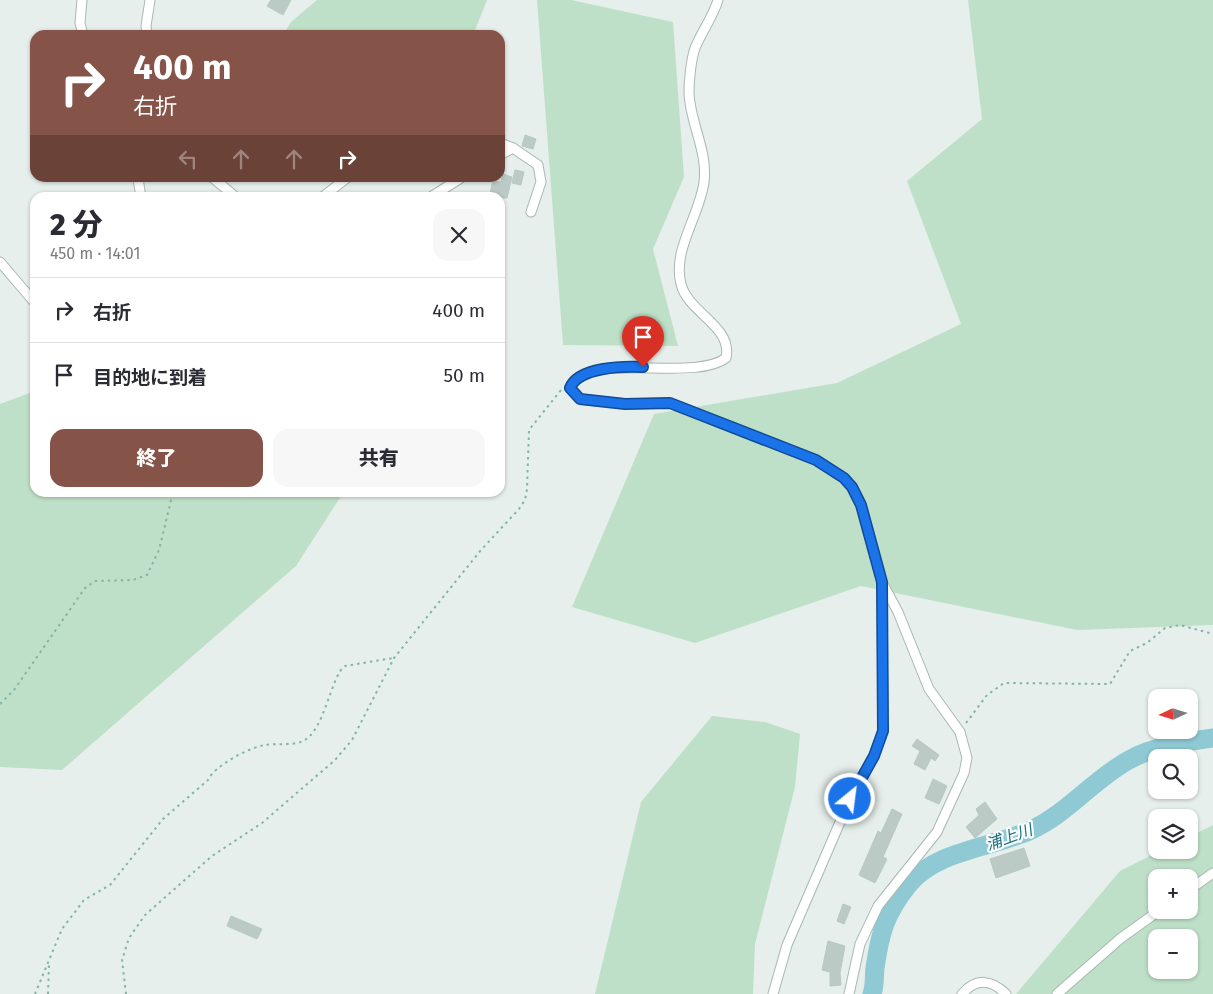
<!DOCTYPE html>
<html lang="ja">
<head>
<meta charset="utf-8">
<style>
	body { margin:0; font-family:"Fira Sans","Noto Sans JP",sans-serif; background:#f7f7f7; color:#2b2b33; height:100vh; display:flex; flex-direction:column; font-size:19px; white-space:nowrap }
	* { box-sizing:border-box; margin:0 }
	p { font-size:16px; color:#7c7c81 }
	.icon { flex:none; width:28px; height:28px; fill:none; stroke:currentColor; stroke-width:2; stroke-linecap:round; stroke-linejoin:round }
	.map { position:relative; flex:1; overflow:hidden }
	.drawer { position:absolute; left:30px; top:192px; width:475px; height:305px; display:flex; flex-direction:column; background:#fff; border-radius:15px; box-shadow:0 1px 4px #0004 }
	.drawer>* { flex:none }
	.top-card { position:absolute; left:30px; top:30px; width:475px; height:152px; border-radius:15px; box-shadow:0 1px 4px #0004; background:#855347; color:#fff; overflow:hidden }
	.needle { width:32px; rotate:266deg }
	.controls { position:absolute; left:1148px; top:689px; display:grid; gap:10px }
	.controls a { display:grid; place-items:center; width:50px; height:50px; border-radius:10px; background:#fff; box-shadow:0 1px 4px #0004; font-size:25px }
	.pin { position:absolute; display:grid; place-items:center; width:42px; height:42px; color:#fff; margin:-51px -21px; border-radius:50% 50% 50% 0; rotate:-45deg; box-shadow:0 0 5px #0007 }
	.pin .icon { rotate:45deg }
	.me { position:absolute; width:55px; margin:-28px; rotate:29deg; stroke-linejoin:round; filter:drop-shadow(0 0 4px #0008) }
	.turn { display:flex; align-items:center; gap:18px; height:105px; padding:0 20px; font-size:22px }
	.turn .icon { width:65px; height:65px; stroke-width:2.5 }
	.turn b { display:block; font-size:35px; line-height:42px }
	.lanes { display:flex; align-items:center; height:48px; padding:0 20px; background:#0003; justify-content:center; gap:25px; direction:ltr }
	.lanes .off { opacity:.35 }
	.round { display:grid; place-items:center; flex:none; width:52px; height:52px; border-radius:15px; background:#f7f7f7 }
	.summary { display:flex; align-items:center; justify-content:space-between; height:85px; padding:0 20px }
	h1 { font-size:30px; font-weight:800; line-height:38px }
	.primary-button { display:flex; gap:10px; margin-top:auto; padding:10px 20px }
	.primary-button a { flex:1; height:58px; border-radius:15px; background:#855347; color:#fff; font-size:20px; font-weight:800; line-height:58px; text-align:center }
	.primary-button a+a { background:#f7f7f7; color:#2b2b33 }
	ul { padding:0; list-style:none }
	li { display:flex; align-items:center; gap:15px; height:65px; padding:0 20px; border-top:1px solid #e1e1e2 }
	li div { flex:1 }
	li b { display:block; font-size:19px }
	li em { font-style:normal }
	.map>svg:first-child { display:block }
	.green { fill:#bfe0c8; fill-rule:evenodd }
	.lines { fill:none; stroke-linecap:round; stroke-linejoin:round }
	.river { stroke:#8ec9d4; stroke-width:19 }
	.building { fill:#bbcac4; stroke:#b8c9c2 }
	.minor-casing { stroke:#a8b8b2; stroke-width:11 }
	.path { stroke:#86b3a5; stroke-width:2; stroke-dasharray:2.5 4; stroke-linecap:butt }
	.minor { stroke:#fff; stroke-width:9 }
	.route-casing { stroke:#114b97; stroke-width:12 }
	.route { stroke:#1a73e8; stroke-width:9 }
	.labels { text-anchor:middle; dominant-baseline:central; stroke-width:4.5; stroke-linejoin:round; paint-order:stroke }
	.water-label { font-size:16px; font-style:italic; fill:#1c6f80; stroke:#f7fbf9 }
</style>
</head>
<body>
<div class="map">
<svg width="1213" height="994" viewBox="0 0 1213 994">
	<rect width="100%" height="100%" fill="#e6efeb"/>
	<!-- green -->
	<g class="green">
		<polygon points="317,0 487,0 473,35 283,35 291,22"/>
		<polygon points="537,0 571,0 673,22 684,177 653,249 678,346 563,345"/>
		<polygon points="968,0 1213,0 1213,625 1077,630 861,586 695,643 572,607 654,414 837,383 961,324 907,181 982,119"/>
		<polygon points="35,391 35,492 343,493 296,566 62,770 0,767 0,404"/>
		<polygon points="712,716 765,722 800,734 795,787 755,944 753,994 595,994 641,802"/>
		<path d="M1213,825V994H1016L1120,871L1162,850H1189V837ZM1156,878H1189V910H1156ZM1156,938H1189V970H1156Z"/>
	</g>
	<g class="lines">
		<!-- river -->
		<path class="river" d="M872,994C875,986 874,976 875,968C880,933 885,914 908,885C936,850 992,848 1031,830C1068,813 1094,779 1129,760C1154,746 1185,742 1213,738"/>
	</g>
	<!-- building -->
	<g class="building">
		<polygon points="271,0 291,0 283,15 267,6"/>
		<polygon points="525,135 536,139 533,149 522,146"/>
		<polygon points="515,170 524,172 521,185 512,183"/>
		<polygon points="503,174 512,177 507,198 489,198 493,180 501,182"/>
		<polygon points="917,739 939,755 935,761 931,758 925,770 914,764 920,751 912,746"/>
		<polygon points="933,779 947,786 939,804 925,798"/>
		<polygon points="985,802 997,819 975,838 966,827 979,815 976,809"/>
		<polygon points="892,809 902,814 883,857 887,859 875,883 859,875 878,831 881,833"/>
		<polygon points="1024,848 1030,866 996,878 990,859"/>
		<polygon points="843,904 851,907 844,924 837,921"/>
		<polygon points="231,916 262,929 257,939 227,926"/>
		<polygon points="828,941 845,946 840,973 841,985 830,986 830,972 822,970"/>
	</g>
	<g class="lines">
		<!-- minor casing -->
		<g class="minor-casing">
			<g id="minor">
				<polyline points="82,0 80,23 83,35"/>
				<path d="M718,0C713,17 702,31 695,48C691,60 689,80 689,93C690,123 708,151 704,182C700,215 672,250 681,284C688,313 733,326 726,358C693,383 585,349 570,388L580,399L625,404L670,403L816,460L844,478L852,487L861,505L882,582L898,612L929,689L960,732L967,758L964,773L937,832L878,906L860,944L849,994"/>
				<polyline points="147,35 146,26 150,0"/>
				<polyline points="500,143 513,148 500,155"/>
				<polyline points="513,148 538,165 541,182 531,212"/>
				<polyline points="138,178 141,198"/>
				<polyline points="213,178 237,198"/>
				<polyline points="321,198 347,178"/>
				<polyline points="429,198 461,178"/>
				<polyline points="0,262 35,303"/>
				<polyline points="1189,890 1213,873"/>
				<polyline points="773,994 787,945 850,799 874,756 883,731 882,585"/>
				<path d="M962,994C976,978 991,979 1006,994"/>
				<polyline points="1057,994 1121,938 1160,910"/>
			</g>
		</g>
		<!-- path -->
		<g class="path">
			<polyline points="0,704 14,690 85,588 95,581 133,580 147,575 159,550 173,492"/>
			<polyline points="966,723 987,695 1004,683 1110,684 1130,651 1147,643 1165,628 1180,625 1213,634"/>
			<path d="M35,994L62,929L84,900L110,885L163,819L208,780C214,766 250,747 265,745C277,743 292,746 303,741C325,731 331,675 345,666L393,658"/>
			<polyline points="48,994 49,964"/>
			<polyline points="126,994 122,960 129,938 145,915 212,856 262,823 335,760 352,740 394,658 481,550 519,509 525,500 527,489 529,430 561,390"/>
		</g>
		<!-- minor -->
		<use href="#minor" class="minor"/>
	</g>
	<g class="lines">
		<!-- route casing -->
		<g class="route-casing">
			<path id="route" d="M643,367C623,366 578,367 570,388L580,399L625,404L670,403L816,460L844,478L852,487L861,505L882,582L883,731L874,756L850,799"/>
		</g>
		<!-- route -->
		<use href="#route" class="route"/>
	</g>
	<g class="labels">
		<!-- water labels -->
		<g class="water-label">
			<text transform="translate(1009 837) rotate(-20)">浦上川</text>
		</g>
	</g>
</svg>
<div class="controls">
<a><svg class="needle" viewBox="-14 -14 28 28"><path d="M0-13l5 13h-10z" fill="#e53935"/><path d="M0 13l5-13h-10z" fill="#7c7c81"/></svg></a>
<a><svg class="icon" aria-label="search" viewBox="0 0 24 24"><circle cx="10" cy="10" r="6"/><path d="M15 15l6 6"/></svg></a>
<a><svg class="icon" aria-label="layers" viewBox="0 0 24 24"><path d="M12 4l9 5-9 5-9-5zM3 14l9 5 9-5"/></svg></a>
<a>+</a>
<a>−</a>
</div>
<div class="pin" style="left:643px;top:367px;background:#d93025"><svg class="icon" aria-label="arrive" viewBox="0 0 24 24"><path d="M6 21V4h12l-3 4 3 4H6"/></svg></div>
<svg class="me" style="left:850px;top:799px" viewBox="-20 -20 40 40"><circle r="17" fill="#1a73e8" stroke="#fff" stroke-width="3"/><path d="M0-11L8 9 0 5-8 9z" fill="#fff"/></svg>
<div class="top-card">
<div class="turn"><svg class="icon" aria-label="right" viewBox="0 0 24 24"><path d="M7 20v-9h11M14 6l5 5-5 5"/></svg><div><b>400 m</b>右折</div></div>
<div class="lanes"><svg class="icon off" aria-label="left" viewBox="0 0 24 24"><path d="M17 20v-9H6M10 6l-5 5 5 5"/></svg><svg class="icon off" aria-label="ahead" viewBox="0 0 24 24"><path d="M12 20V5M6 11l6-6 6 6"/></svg><svg class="icon off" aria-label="ahead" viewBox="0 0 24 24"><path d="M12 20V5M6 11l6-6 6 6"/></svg><svg class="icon" aria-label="right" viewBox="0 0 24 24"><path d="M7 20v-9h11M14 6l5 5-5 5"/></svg></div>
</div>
<section class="drawer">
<div class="summary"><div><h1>2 分</h1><p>450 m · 14:01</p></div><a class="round"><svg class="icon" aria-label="close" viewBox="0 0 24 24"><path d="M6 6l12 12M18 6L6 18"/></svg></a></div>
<ul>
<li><svg class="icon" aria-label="right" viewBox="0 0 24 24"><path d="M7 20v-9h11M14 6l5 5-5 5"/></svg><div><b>右折</b></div><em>400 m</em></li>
<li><svg class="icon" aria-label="arrive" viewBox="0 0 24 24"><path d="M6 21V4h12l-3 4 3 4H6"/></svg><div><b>目的地に到着</b></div><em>50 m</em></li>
</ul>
<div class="primary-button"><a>終了</a><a>共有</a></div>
</section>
</div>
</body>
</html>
